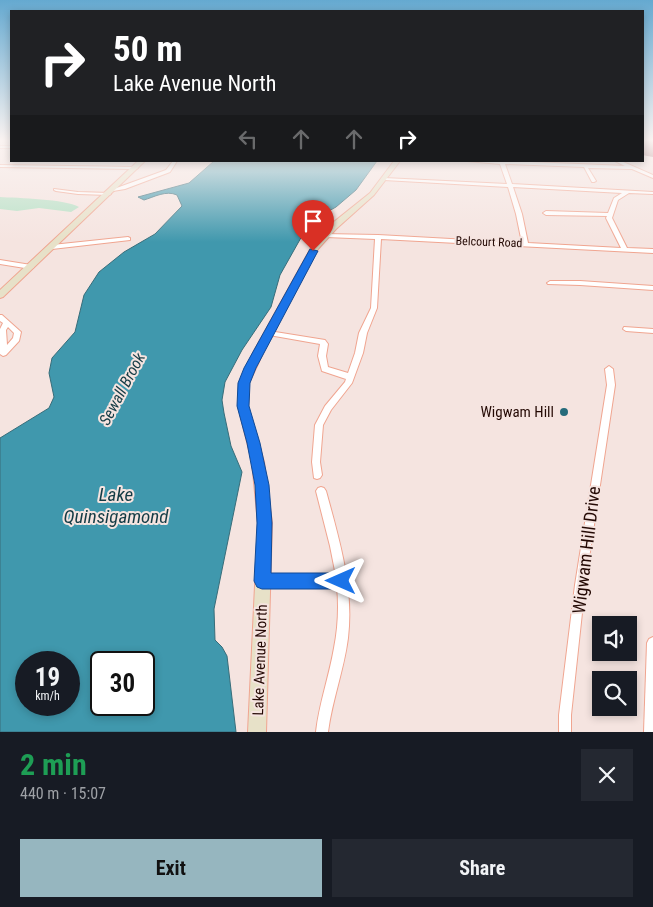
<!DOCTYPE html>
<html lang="en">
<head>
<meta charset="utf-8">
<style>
	body { margin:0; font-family:"Roboto Condensed",sans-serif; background:#242831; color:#f1f3f6; height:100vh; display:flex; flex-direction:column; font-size:19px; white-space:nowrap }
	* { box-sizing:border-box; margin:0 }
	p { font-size:16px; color:#9ea1a6 }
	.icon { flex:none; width:28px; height:28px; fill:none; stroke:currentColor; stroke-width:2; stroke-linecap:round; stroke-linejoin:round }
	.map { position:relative; height:732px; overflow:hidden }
	.panel { display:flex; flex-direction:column; background:#171b24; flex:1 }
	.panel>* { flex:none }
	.hud { position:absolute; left:10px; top:10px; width:634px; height:152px; border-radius:0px; box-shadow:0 2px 8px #0003; background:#202124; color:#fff; overflow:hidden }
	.controls { position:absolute; left:592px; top:616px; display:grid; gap:10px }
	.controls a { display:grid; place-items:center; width:45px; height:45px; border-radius:0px; background:#171b24; box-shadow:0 2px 8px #0003; font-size:25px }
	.speed { position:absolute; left:15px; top:651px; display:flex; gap:10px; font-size:25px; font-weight:700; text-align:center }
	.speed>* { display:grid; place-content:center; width:65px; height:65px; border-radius:50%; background:#171b24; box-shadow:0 2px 8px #0003; line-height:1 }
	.speed small { font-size:12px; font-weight:400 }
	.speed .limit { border:2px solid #111; border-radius:8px; background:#fff; color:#111 }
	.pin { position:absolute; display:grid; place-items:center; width:42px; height:42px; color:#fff; margin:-51px -21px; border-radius:50% 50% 50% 0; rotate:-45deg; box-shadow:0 0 5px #0007 }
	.pin .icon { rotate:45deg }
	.me { position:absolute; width:55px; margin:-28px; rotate:270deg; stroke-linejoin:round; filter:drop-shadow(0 0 4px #0008) }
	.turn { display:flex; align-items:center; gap:18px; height:105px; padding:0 20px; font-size:22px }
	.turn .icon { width:65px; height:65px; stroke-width:2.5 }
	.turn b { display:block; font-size:35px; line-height:42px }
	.lanes { display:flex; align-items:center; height:48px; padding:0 20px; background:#0003; justify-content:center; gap:25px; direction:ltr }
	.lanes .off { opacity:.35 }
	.round { display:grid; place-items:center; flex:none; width:52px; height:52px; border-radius:0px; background:#242831 }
	.summary { display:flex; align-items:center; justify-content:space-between; height:85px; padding:0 20px }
	h1 { font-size:30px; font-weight:700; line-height:38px; color:#1e9e55 }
	.primary-button { display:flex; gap:10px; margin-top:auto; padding:10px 20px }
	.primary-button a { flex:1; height:58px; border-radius:0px; background:#96b6bf; color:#111; font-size:20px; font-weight:700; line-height:58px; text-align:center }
	.primary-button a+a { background:#242831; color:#f1f3f6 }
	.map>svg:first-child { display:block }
	.green { fill:#b6e0c5 }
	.water { fill:#4098ad; stroke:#386d7a; fill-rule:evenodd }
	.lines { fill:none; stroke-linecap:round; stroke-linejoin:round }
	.minor-casing { stroke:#f0a590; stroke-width:2 }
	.secondary-casing { stroke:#f0a590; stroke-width:2 }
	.minor { fill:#fff; fill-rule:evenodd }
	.secondary { fill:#e7e1c8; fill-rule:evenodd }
	.wall { fill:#894c50 }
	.building { fill:#9f585d; stroke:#6f3e41 }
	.route { fill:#1a73e8; stroke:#114b97 }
	.poi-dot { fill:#266b7b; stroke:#f5e4e0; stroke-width:2 }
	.labels { text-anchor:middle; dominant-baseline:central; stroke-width:4; stroke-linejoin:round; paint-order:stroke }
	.far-street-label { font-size:12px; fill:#240904; stroke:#f5e4e0 }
	.poi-label { font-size:15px; fill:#240904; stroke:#f5e4e0; text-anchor:end }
	.street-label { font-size:15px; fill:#240904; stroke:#f5e4e0 }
	.water-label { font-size:16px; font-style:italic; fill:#133b45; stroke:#f5e4e0 }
	.near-street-label { font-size:18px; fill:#240904; stroke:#f5e4e0 }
	.near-water-label { font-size:19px; font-style:italic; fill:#133b45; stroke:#f5e4e0 }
</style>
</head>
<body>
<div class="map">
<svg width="653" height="732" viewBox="0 0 653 732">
	<rect width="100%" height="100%" fill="#f5e4e0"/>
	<!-- green -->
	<path class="green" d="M0,197C18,198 65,199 79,207L71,212L39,208L17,211L0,209Z"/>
	<!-- water -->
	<path class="water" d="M214,161H377L356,190L336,207L318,217L307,227L280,275L271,307L242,350L225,382L222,400L224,413L231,446L242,472L214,609L215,640L222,647L227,656L236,732H0V438L49,408L54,397L49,373L52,358L75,332L84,295L99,272L124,252L155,234L182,206L177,195C166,190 154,197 144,200L138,197L189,183ZM69,662V705H26V662ZM101,662H144V705H101Z"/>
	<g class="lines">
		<!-- minor casing -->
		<g class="minor-casing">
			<g id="minor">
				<polygon points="642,141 653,142 653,144 642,143"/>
				<rect x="0" y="146" width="11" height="2"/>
				<polygon points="173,161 177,161 170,172 125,189 113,191 111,190 166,170"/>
				<path d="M467,161H506L625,166L615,161H621L653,175V178L632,169L588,168L596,181L594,182H592L584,167L505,164L512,184L653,192V194L629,193L618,200L612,218L627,248L653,249V253L381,239L377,308L367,333L363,353L352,383L331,410L323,425L320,462L322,475L320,478L317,479L314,478L312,462L315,425L325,406L345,382L346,379L322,371L318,356L320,344L269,335L265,333L269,331L325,340L328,344L326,356L328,367L348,373L355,353L359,333L371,308L375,239L326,237L323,235L324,234L378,235L522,243L516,214L508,187L384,180L382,179L384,178L507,184L500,164ZM513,187L622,193L614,198L608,213L546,211L543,213L546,215L607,216L606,218L621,248L528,243L522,214Z"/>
				<polygon points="0,165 136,167 138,168 136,169 0,167"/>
				<polygon points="54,189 78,192 109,193 111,194 109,195 78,194 56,191 54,190"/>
				<polygon points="128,237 130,238 130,240 52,249 49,247 52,245"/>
				<polygon points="0,260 31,265 34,267 31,269 0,264"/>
				<polygon points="550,281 580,281 653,286 653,290 580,285 548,284 547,283"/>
				<path d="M0,315H2L21,332L19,341L6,355L3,356L0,354V329L3,323L0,321ZM8,327L14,333L13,338L7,345L6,330Z"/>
				<polygon points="624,327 653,329 653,333 626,331 623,329"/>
				<polygon points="609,366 613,369 615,385 585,585 571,715 571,732 559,732 559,715 575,585 607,385 605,369"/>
				<path d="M321,487L324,488L326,491C339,539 354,587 348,638C344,670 332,700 328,732H316C319,704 329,677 334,648C338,628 339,607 337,586H263L259,585L258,581L259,577L263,576H336L330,546L316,491L318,488Z"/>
				<polygon points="653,637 653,732 644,732 647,643 649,639"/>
			</g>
		</g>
		<!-- secondary casing -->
		<g class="secondary-casing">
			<g id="secondary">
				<polygon points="138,161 145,161 3,297 0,298 0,290"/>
				<polygon points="394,161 400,161 374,195 336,229 318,249 264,351 249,383 248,406 264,462 272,523 266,732 248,732 258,523 252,462 238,406 239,383 254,351 312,246 330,225 370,193"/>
			</g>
		</g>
		<!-- minor -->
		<use href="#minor" class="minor"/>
		<!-- secondary -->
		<use href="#secondary" class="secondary"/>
	</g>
	<!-- wall -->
	<polygon class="wall" points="653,140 653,157 642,155 642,145 644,141"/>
	<!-- building -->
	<polygon class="building" points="649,140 653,140 653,142 644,141"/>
	<!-- sky -->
	<linearGradient id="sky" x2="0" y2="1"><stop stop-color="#65a9d0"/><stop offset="0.58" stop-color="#faf3f1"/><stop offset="1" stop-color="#faf3f1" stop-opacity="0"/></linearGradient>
	<rect width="653" height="242" fill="url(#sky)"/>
	<!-- route -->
	<polygon class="route" points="310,249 318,251 256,368 250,383 249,406 260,443 269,485 272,523 271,573 341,573 347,575 349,581 347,587 341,589 262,589 257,587 254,581 257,523 255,485 247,443 237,406 238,383 244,368"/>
	<!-- markers -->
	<circle class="poi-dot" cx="564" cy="412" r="5"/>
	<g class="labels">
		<!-- far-street labels -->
		<g class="far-street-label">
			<text transform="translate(489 242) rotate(2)">Belcourt Road</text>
		</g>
		<!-- poi labels -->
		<g class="poi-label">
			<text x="554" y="412">Wigwam Hill</text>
		</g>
		<!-- street labels -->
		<g class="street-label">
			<text transform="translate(260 660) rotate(-88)">Lake Avenue North</text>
		</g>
		<!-- water labels -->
		<g class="water-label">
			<text transform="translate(122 389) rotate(-62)">Sewall Brook</text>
		</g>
		<!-- near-street labels -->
		<g class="near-street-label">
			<text transform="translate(586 550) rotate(-83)">Wigwam Hill Drive</text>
		</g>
		<!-- near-water labels -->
		<g class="near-water-label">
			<text x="116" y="494">Lake<tspan x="116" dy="22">Quinsigamond</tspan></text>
		</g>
	</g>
</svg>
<div class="controls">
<a><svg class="icon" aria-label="sound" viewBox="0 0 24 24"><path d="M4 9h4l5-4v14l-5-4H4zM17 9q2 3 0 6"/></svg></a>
<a><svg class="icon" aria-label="search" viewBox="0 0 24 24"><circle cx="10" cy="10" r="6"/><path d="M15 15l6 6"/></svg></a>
</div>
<div class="speed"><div>19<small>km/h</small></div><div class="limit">30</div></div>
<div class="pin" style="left:313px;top:251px;background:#d93025"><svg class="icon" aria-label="arrive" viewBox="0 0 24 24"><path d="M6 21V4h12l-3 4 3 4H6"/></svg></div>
<svg class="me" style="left:341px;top:581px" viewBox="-20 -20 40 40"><path d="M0-17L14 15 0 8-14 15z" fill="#1a73e8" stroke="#fff" stroke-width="4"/></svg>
<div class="hud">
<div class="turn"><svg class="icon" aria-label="right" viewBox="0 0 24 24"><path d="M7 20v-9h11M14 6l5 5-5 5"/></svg><div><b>50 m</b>Lake Avenue North</div></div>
<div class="lanes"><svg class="icon off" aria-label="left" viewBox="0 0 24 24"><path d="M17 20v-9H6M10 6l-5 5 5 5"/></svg><svg class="icon off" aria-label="ahead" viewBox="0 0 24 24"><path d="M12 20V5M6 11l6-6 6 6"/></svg><svg class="icon off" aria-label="ahead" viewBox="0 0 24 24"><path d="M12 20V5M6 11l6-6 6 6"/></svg><svg class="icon" aria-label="right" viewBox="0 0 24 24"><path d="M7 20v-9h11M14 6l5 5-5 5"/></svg></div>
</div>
</div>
<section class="panel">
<div class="summary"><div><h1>2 min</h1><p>440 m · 15:07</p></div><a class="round"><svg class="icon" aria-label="close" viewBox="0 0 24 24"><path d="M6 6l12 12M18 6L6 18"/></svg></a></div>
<div class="primary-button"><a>Exit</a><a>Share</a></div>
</section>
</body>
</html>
